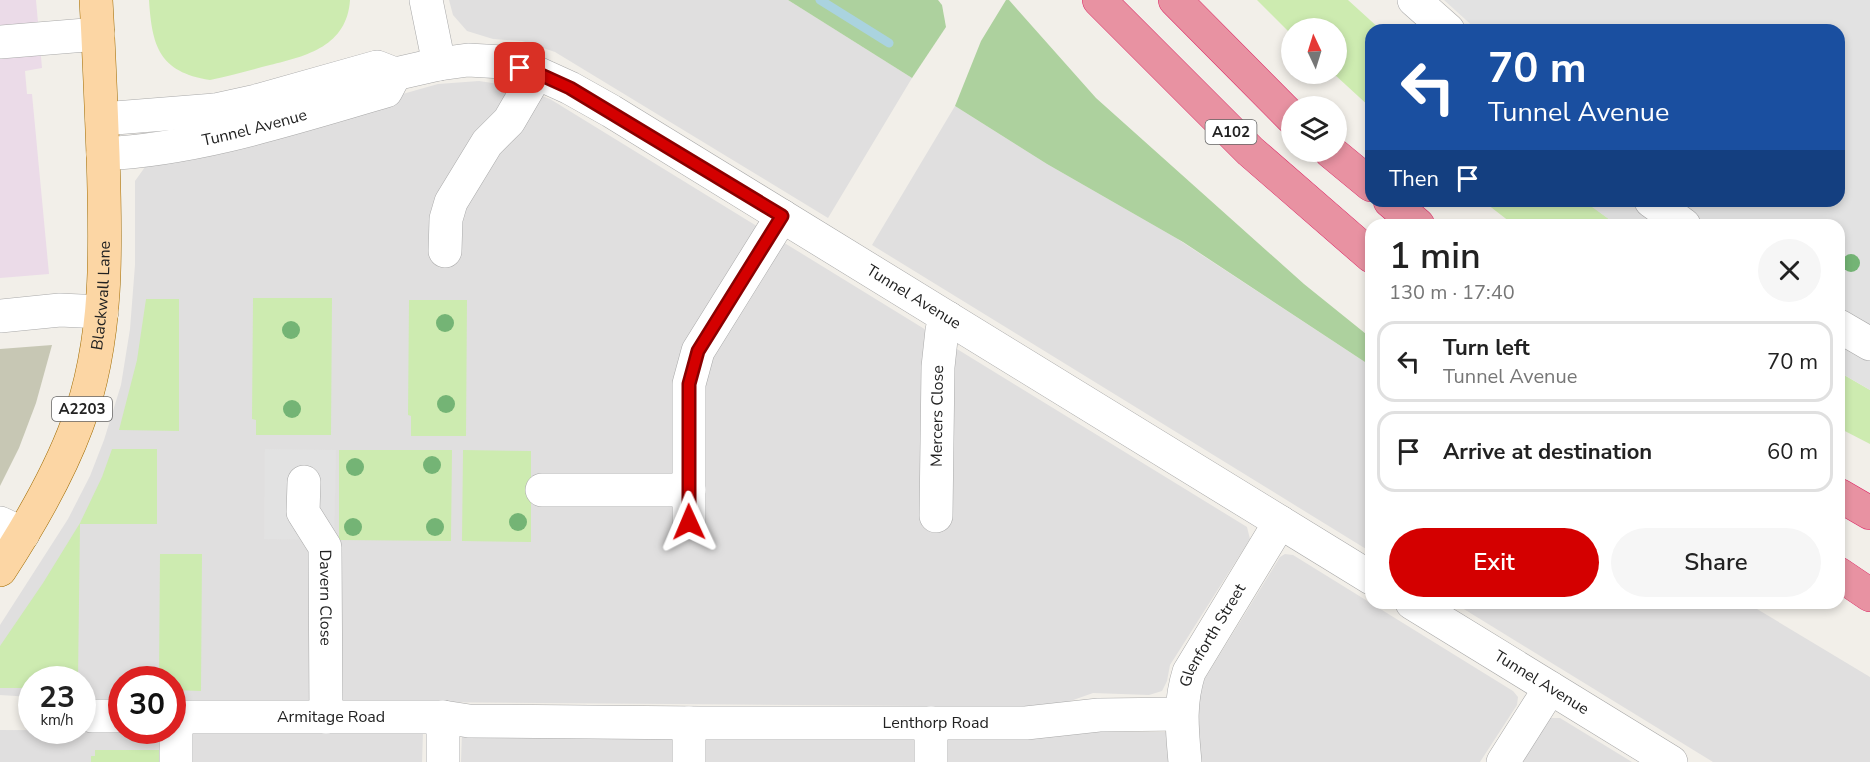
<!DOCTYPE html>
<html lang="en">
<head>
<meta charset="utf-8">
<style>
	body { margin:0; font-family:"Nunito Sans",sans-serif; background:#f6f6f6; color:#222; height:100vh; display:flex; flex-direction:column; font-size:22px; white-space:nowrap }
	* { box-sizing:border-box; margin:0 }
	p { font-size:20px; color:#767676 }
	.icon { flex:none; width:33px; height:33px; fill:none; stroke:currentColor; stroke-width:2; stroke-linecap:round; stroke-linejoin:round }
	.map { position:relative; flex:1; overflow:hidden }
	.drawer { position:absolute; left:1365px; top:219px; width:480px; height:390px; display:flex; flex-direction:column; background:#fff; border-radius:18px; box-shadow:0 3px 9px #0003 }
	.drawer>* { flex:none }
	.hud { position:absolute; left:1365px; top:24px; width:480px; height:183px; border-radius:18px; box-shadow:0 3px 9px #0003; background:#1a4fa0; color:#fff; overflow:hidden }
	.needle { width:39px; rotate:356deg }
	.fabs { position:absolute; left:1281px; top:18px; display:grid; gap:12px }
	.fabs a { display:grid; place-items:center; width:66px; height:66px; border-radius:50%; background:#fff; box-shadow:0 3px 9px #0003; font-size:30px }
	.speed { position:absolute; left:18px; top:666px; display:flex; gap:12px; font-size:30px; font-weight:700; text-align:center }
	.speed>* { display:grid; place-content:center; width:78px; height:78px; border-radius:50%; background:#fff; box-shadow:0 3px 9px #0003; line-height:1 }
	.speed small { font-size:15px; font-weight:400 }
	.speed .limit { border:9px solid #d22; background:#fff; color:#111 }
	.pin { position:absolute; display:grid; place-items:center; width:51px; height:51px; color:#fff; margin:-26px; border-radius:12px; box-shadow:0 3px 9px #0006 }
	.me { position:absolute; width:66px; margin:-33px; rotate:359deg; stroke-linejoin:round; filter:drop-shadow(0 0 4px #0008) }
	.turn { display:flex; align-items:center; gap:21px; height:126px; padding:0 24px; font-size:27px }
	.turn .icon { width:78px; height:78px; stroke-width:2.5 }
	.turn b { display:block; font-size:42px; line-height:51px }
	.then { display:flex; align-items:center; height:57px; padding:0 24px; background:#0003; gap:12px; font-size:22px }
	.round { display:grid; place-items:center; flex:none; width:63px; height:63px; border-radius:32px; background:#f6f6f6 }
	.overview { display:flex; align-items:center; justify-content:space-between; height:102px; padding:0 24px }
	h1 { font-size:36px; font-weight:600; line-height:45px }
	.cta { display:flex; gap:12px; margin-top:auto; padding:12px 24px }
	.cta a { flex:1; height:69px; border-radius:36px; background:#d40000; color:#fff; font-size:24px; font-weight:600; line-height:69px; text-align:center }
	.cta a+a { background:#f6f6f6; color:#222 }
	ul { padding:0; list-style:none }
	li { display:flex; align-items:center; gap:18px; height:81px; margin:0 12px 9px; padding:0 12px; border:3px solid #e0e0e0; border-radius:18px }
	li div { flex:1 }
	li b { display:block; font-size:22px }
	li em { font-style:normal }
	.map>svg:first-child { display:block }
	.residential { fill:#e0dfdf }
	.industrial { fill:#ebdbe8 }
	.construction { fill:#c7c7b4 }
	.grass { fill:#cdebb0 }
	.forest { fill:#add19e }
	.parking { fill:#e2e2e2 }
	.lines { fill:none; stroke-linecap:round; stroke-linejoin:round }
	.stream { stroke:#aad3df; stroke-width:9 }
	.minor-casing { stroke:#a9a9a9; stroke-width:34 }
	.major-casing { stroke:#a06b00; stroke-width:34 }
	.highway-casing { stroke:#dc2a67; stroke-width:34 }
	.minor { stroke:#fff; stroke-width:33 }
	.major { stroke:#fcd6a4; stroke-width:33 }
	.highway { stroke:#e892a2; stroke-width:33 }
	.tree { fill:#74b475 }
	.route-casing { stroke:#8a0000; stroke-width:15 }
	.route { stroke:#d40000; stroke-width:10 }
	.labels { text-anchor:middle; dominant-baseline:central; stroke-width:5; stroke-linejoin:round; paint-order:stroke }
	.shield { fill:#fff; stroke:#646464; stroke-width:1.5 }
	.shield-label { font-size:15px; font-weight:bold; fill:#222 }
	.street-label { font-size:16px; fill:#222; stroke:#fff }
</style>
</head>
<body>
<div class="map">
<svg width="1870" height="762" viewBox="0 0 1870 762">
	<rect width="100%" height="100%" fill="#f2efe9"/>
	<!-- residential -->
	<g class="residential">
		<polygon points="449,0 788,0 912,78 828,218 555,52 522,41 493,39 467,31 453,15"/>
		<polygon points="479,81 518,87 550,99 1247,527 1250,539 1170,665 1167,681 1162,691 1149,695 1093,693 1059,705 1039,707 173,700 172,680 122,680 121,700 83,699 82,680 32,680 31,697 0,695 0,625 68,519 90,476 104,440 121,385 130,329 135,265 135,181 145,167 438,84"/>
		<polygon points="955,106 1047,164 1176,238 1371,366 1371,552 872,245"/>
		<polygon points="1285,554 1293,555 1513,691 1518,697 1517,705 1480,762 1198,762 1195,700 1204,680 1280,557"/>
		<polygon points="1454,603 1747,603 1870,677 1870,762 1713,762"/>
		<polygon points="1550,718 1560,718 1632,762 1522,762"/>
		<polygon points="0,730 423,732 422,762 0,762"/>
		<polygon points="462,732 1170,732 1173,762 461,762"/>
	</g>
	<!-- industrial -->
	<polygon class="industrial" points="0,0 36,0 42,68 25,71 27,94 32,94 49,274 0,278"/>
	<!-- construction -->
	<polygon class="construction" points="52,345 36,403 19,448 0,486 0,349"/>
	<!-- grass -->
	<g class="grass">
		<path d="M149,0H350C347,46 307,56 270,65C250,70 230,76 210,80C159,72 152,46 149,0Z"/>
		<polygon points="1257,0 1348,0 1381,30 1371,30 1371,108 1334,74 1336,74 1336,28 1292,28 1291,34"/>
		<polygon points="1483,201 1597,201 1593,207 1617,225 1514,225"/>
		<polygon points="253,298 332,298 331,435 256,435 256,420 252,419"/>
		<polygon points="146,299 179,299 179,431 119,430 137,360"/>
		<polygon points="409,300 467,300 466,436 411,436 411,416 408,415"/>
		<polygon points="1839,372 1870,390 1870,444 1839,428"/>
		<polygon points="112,449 157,449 157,524 80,524 78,679 32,680 31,688 0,688 0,646 43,583 80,523 102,477"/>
		<polygon points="339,450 452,450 451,541 339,540"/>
		<polygon points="463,450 531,451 531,542 462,541"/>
		<polygon points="160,554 202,554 201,691 173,690 172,680 163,679 163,674 159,675"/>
		<polygon points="95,750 163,750 163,762 91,762 91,756 95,756"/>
	</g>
	<!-- forest -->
	<g class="forest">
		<polygon points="788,0 938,0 942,5 946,27 912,78"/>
		<polygon points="1006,0 1009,0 1096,98 1304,284 1371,338 1371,366 1183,242 1047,164 955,106 981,41"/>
	</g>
	<!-- parking -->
	<g class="parking">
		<polygon points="1444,0 1870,0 1870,390 1839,372 1839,225 1617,225 1592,207 1597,201 1839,201 1839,30 1477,30"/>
		<polygon points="265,449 336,450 334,540 264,539"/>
	</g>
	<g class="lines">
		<!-- stream -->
		<polyline class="stream" points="820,0 889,43"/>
		<!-- minor casing -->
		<g class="minor-casing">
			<g id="minor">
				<polyline points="426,0 439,64"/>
				<polyline points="1414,0 1448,30"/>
				<polyline points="0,42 98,34"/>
				<path id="s1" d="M102,119L215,110L256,101L377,67L395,74L439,64L468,60L503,62L537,73L570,88L611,111L1371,578"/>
				<path id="s2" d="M103,154C200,149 293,118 386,91L395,74"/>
				<polyline points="1651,201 1684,225"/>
				<polyline points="445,251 446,219 451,202 487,143 509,121 537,73"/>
				<polyline points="0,316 60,310 102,312"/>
				<polyline points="1839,326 1870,344"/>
				<path id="s3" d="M304,482L303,512L325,547L326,717"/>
				<polyline points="542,490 689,490"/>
				<path id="s4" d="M936,516L938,367L942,330L948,318"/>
				<polyline points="689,522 689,384 698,351 782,216"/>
				<polyline points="0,523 23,534"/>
				<path id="s5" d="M1412,603L1671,762"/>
				<polyline points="92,716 122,716"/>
				<path id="s6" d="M172,717H443L469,721L700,723H1026L1099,715L1181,714"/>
				<polyline points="176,717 176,762"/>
				<polyline points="443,762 443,717"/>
				<polyline points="689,762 689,723"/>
				<polyline points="931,762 931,723"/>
				<path id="s7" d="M1185,762C1182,729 1179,704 1189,672L1280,522"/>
				<polyline points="1503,762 1550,688"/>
			</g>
		</g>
		<!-- major casing -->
		<g class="major-casing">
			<g id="major">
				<path id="s8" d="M0,570C30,524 58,476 77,425C109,340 106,244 103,155C101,103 99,52 96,0"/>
			</g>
		</g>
		<!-- highway casing -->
		<g class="highway-casing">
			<g id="highway">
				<polyline points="1099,0 1250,151 1371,256"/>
				<polyline points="1175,0 1292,118"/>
				<polyline points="1331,152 1371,185"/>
				<polyline points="1390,201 1418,225"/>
				<polyline points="1839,495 1870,513"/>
				<polyline points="1839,574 1870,595"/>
			</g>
		</g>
		<!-- minor -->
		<use href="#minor" class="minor"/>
		<!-- major -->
		<use href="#major" class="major"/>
		<!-- highway -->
		<use href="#highway" class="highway"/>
	</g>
	<!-- trees -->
	<g class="tree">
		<circle cx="1851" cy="263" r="9"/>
		<circle cx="445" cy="323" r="9"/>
		<circle cx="291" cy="330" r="9"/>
		<circle cx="446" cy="404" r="9"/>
		<circle cx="292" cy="409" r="9"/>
		<circle cx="432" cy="465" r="9"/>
		<circle cx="355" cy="467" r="9"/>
		<circle cx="518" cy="522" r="9"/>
		<circle cx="353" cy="527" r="9"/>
		<circle cx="435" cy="527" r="9"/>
	</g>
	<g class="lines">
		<!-- route casing -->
		<g class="route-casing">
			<polyline id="route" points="520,68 537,73 570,88 782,216 698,351 689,384 689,522"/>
		</g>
		<!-- route -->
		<use href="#route" class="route"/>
	</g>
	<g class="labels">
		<!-- shield labels -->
		<g class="shield">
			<rect x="1205.5" y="120" width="51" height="24" rx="4.5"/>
			<rect x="52" y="397" width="60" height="24" rx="4.5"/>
		</g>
		<g class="shield-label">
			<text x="1231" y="132">A102</text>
			<text x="82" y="409">A2203</text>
		</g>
		<!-- street labels -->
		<g class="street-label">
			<text stroke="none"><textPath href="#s2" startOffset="154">Tunnel Avenue</textPath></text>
			<text stroke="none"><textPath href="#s8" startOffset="297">Blackwall Lane</textPath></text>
			<text stroke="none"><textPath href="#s1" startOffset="884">Tunnel Avenue</textPath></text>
			<text stroke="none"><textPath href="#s4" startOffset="100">Mercers Close</textPath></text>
			<text stroke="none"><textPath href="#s3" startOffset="122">Davern Close</textPath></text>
			<text stroke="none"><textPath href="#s7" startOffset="134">Glenforth Street</textPath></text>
			<text stroke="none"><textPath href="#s5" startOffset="152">Tunnel Avenue</textPath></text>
			<text stroke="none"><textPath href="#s6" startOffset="159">Armitage Road</textPath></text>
			<text stroke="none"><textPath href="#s6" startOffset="764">Lenthorp Road</textPath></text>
		</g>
	</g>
</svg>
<div class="fabs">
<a><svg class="needle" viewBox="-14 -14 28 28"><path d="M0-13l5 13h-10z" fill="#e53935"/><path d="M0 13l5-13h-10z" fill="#767676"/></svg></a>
<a><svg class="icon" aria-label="layers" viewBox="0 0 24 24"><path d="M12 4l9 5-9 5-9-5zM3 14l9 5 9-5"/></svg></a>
</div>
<div class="speed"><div>23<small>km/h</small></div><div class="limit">30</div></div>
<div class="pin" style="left:520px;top:68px;background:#d93025"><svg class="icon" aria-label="arrive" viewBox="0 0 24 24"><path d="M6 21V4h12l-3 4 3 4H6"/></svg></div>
<svg class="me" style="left:689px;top:522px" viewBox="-20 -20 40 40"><path d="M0-17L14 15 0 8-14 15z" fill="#d40000" stroke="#fff" stroke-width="4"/></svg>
<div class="hud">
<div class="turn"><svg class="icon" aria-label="left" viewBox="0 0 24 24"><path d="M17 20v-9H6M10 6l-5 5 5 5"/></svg><div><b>70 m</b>Tunnel Avenue</div></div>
<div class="then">Then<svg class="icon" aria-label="arrive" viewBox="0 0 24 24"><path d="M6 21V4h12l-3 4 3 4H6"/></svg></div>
</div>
<section class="drawer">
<div class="overview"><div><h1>1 min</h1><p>130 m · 17:40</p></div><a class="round"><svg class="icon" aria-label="close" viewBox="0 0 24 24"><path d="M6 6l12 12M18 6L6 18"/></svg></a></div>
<ul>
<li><svg class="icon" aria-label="left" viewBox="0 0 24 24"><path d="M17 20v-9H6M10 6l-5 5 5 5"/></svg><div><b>Turn left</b><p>Tunnel Avenue</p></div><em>70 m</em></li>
<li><svg class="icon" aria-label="arrive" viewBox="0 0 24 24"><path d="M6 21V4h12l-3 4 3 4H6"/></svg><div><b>Arrive at destination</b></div><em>60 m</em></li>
</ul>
<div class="cta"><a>Exit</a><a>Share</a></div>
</section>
</div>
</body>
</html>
